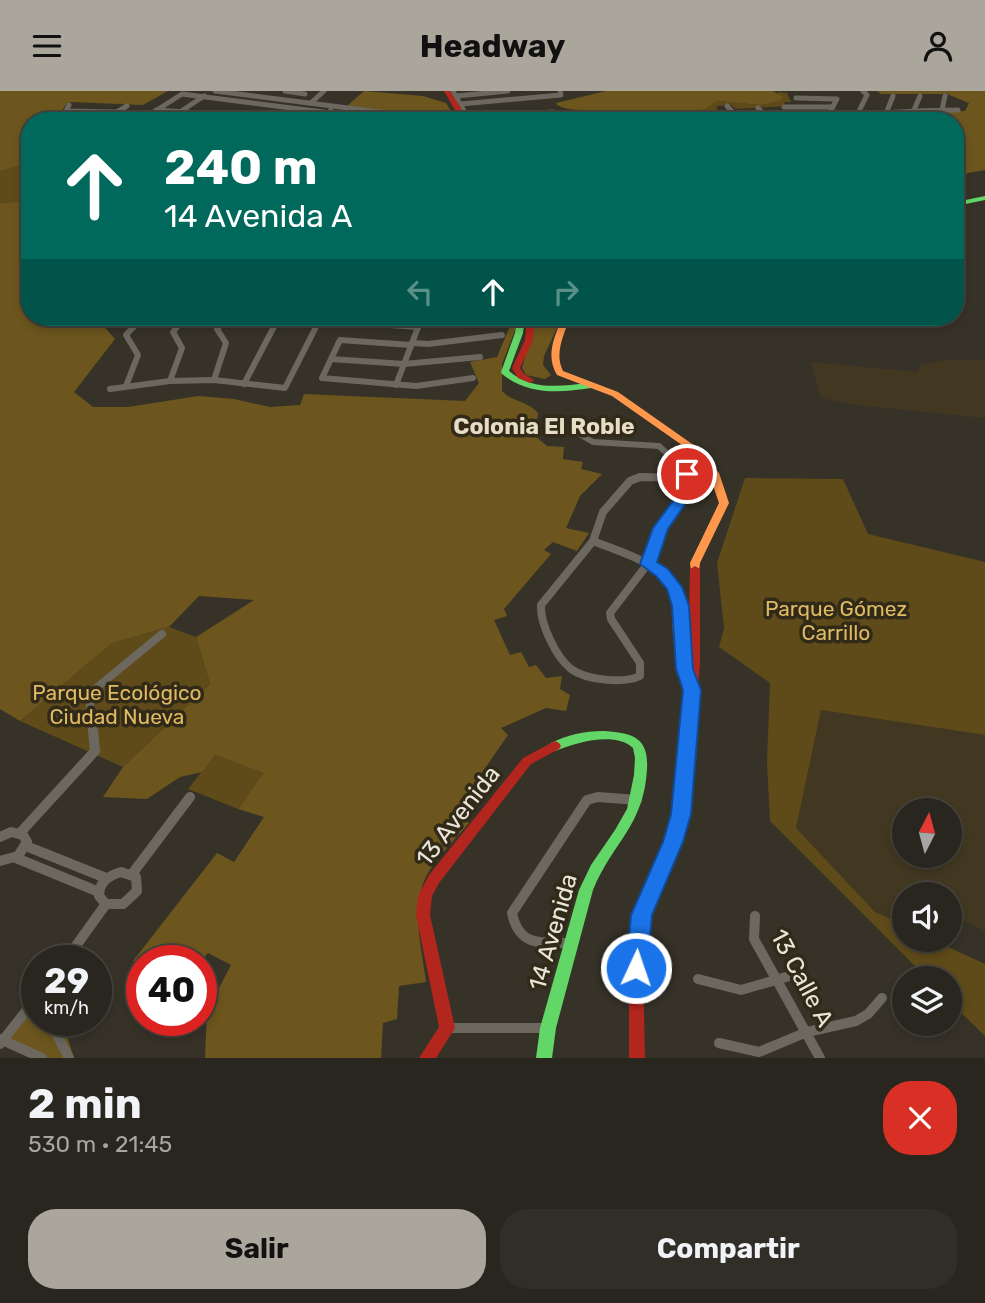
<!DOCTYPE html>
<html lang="es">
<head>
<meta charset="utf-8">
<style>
	body { margin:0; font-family:Rubik,sans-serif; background:#302e27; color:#f1f3f6; height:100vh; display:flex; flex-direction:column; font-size:26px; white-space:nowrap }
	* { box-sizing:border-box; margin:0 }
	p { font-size:23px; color:#a5a5a4 }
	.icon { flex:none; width:38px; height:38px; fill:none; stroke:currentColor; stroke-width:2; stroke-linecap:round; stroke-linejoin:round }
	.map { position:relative; height:967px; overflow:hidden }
	.drawer { display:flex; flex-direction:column; background:#28261e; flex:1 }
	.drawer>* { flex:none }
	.guide { position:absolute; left:21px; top:21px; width:943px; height:214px; border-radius:28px; box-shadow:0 4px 10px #0003,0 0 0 2px #44433c; background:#00695c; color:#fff; overflow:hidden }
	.needle { width:46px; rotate:6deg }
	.buttons { position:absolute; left:892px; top:707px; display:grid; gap:14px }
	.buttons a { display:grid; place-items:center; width:70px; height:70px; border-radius:50%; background:#28261e; box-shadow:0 4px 10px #0003,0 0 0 2px #44433c; font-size:35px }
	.speed { position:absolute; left:21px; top:854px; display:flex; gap:14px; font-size:35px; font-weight:700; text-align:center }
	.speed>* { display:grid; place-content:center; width:91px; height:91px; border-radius:50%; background:#28261e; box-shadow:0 4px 10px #0003,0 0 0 2px #44433c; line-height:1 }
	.speed small { font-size:18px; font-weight:400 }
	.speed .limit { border:10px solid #d22; background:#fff; color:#111 }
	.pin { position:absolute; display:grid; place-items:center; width:60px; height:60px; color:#fff; margin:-30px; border:4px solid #fff; border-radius:50%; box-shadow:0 2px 7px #0007 }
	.me { position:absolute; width:77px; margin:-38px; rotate:3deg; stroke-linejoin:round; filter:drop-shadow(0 0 5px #0008) }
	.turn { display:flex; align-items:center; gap:24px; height:147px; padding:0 28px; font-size:32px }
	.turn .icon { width:91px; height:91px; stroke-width:2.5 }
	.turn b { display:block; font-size:49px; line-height:60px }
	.lanes { display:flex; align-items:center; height:66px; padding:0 28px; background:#0003; justify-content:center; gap:35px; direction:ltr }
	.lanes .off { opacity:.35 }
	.round { display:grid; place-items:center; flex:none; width:74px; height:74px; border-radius:28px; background:#302e27 }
	.headline { display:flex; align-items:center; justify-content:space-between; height:119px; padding:0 28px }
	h1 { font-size:42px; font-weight:700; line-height:52px }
	.primary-button { display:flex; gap:14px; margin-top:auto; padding:14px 28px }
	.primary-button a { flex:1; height:80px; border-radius:28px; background:#aba69c; color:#111; font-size:28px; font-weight:700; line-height:80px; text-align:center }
	.primary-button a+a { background:#302e27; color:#f1f3f6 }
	header { display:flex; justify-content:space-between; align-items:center; height:91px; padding:0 28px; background:#aba69c; color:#111; font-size:32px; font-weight:700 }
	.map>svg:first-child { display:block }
	.built { fill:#423821; fill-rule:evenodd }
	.green { fill:#5f4a19 }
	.forest { fill:#6c561e }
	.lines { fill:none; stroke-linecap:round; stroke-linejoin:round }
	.street-far3 { stroke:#6c6860; stroke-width:5 }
	.street-far2 { stroke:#6c6860; stroke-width:6 }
	.street-far1 { stroke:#6c6860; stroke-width:8 }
	.street { stroke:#6c6860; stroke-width:10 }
	.fast { fill:#63d668; fill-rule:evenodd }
	.slow { fill:#ff974d; fill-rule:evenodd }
	.jam { fill:#b3261e; fill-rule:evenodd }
	.route { fill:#1a73e8; stroke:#114b97; stroke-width:2 }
	.labels { text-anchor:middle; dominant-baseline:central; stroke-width:7; stroke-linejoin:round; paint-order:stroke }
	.park-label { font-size:21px; fill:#e0ba62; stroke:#322a18 }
	.neighbourhood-label { font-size:23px; font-weight:bold; fill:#e7ddc6; stroke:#322a18 }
	.near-street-label { font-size:24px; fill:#eae5da; stroke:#322a18 }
</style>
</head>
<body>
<header><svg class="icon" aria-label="menu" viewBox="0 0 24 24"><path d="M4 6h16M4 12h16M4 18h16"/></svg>Headway<svg class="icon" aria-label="person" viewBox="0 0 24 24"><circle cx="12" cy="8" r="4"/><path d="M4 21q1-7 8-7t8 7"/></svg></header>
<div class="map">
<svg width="985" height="967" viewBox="0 0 985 967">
	<rect width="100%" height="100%" fill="#363228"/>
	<!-- built -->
	<g class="built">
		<polygon points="943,269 985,269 985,327 856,314 821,307 811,271 917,281 921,274"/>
		<path d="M821,619L985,644V840L950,824V803L903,802L889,828L875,821L796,737ZM905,719H950V765H905Z"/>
	</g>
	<!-- green -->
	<g class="green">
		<polygon points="773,0 787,2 791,11 784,11 786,15 736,18 731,14 716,15 719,21 674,26 675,30 668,30 670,25 698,22 718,10 761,14 780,10 778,1"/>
		<polygon points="30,72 30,88 25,100 30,100 30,110 0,112 0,80"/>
		<polygon points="745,387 843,388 868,443 985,471 985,644 821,619 796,737 875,821 905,835 905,849 933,849 985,873 985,945 950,911 950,887 927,887 770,730 767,671 770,592 719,556 724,537 717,472"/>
		<polygon points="169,536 196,546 210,593 123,676 20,630 112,552"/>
		<polygon points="215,664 265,682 238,718 188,698"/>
	</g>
	<!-- forest -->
	<g class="forest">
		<polygon points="0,0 168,0 143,14 71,11 66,13 61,22 68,30 30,30 30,72 0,80"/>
		<polygon points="364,0 423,5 446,12 456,29 347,15"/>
		<path d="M606,0H773L783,6L780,10L761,14L718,10L698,22L673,23L668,30H605V25C590,15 574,23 557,14L556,12Z"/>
		<polygon points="877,0 985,0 985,79 968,82 956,89 956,30 772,30 863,27 890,21 965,20 969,12 947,3 881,3"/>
		<path d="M30,110V226H96L115,248L74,301L93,316H128L198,305L234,308L270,316L300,314L304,303L465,310L479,292L470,271L497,266L510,235L501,226H518L519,229L502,273V300C512,311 528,310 538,322L535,345L547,355L564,356L563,368L583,371L581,378L602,383L580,405L566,437L589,442L577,460L553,451L544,459L551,463L504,518L507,525L494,529L510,564L521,561L529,576L536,574L546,587L562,585L560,598L570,604L566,620L546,617L501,637L508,644L454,722L469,732C455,749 434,768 425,788C411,819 422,858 426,891L399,895L397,928L383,932L381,967H205L207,920L231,874L208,862L201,870H142V874L133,870L217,762L234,771L264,726L238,718L264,682L215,664L202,681L180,686L147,708L103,706L123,676L210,593L196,546L254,509L199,505L169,536L112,552L20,630L0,618V112Z"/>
		<polygon points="532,226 562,226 544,265 543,274 551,284 545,288 526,284 522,277 533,238"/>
		<polygon points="37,906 37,929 62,929 74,967 42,967 3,949"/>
	</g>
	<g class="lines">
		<!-- street-far3 -->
		<g class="street-far3">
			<polyline points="215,0 450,30"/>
			<polyline points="285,0 305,3"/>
			<polyline points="453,0 468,27"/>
			<polyline points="456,5 508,0"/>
			<polyline points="796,7 837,8 827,26"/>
			<polyline points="311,12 324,0"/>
			<polyline points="461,13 561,4 560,0"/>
			<polyline points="69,14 66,20 74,30"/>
			<polyline points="727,15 741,30"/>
			<polyline points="784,16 833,16"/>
			<polyline points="758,17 770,29"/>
			<polyline points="156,19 312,30"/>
			<polyline points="914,19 920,5"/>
			<polyline points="942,19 945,5"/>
			<polyline points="66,20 116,21"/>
			<polyline points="887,20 893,5"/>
			<polyline points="180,21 204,5"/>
			<polyline points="707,22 713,30"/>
			<polyline points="112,24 127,15"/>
			<polyline points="499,25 553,21 560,30"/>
			<polyline points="146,26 182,3 394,30"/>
			<polyline points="856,26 867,4 863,0"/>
			<polyline points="685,27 687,30"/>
			<polyline points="320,30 331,19"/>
			<polyline points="572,30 591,30"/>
			<path d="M767,30C831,27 894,19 958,19"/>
		</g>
		<!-- street-far2 -->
		<g class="street-far2">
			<polyline points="361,232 418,236"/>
			<polyline points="419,232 437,233 490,227"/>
			<polyline points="412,252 428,253 502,244"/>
			<polyline points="411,254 340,249 322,287 416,295 473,287"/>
			<polyline points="331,268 404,273 480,266"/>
			<polyline points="214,289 226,252 217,238 227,226"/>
			<polyline points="170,290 182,257 173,241 185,226"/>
			<polyline points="244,293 279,226"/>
			<polyline points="396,294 422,226"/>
			<polyline points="126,295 138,264 126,244 143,226"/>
			<polyline points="110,298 170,290 214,289 285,297 321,226"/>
			<polyline points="576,341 593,351 659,355 672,367"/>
		</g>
		<!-- street-far1 -->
		<g class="street-far1">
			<polyline points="670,365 684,378 689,387"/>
			<path d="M640,386L689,387L688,399L661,437L650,470L610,522L611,528L640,572V585C623,593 586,589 571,578C556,566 540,533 541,514L593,450L603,421L630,390Z"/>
			<path d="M593,450C639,468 677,476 682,533C684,554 684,573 690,593"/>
			<polyline points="676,531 680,580 691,607"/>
			<polyline points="92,630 90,613 95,598 162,543"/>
		</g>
		<!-- street -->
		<g class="street">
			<polyline points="20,742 95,660 92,629"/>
			<polyline points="0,746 11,741 23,744 27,751 18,765 0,770"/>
			<polyline points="26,755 106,787"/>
			<polyline points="16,767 99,801"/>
			<path d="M121,781L136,786L137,800L123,813H106L99,805C99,791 108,785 121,781Z"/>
			<polyline points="132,783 190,706"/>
			<polyline points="755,825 754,848 820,967"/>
			<path d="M570,852C541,852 519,856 512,822L587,709L598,706L637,709"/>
			<polyline points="65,870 106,813"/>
			<polyline points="698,888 741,899 800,882"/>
			<polyline points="56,929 58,946 69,967"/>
			<polyline points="447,937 548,937"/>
			<polyline points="0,948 42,967"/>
			<polyline points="719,952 759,961 807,941 856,930 868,923 882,907"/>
			<polyline points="0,953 37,906"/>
		</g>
		<!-- fast -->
		<g class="fast">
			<polygon points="985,105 985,109 956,115 956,111"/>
			<path d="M517,226H525L523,242L509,280C532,300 560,295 588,292L592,295L591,297C560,302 527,304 502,283L501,281L515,242Z"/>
			<path d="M603,640C631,642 649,645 647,678C644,735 612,752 593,799L556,937L552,967H536L540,937L579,799L591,774L615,739L627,718L634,684L635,667L633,657C614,640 576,652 555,660L551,658L549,655L551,652C567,644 584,640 603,640Z"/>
		</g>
		<!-- slow -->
		<path class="slow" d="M562,226H570C564,244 554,262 563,280L618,301L695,355L719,382L729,412L700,472L699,480H691L690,472L719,412L709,383L689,359L612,305L557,284C545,264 555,246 562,226Z"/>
		<!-- jam -->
		<g class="jam">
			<path d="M444,0H450L466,25L476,30C457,30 453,14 444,0Z"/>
			<polygon points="527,226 535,226 533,249 520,277 524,283 534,289 530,292 518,287 512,277 525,249"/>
			<polygon points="695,475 700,478 700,572 687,723 680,751 646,833 643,877 645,967 629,967 629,877 632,833 666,751 675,723 688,572 690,478"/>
			<polygon points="555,650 559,652 561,655 559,658 531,673 439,792 432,805 430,824 455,937 436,967 419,967 439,936 416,824 418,805 429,784 523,667"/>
		</g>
	</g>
	<!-- route -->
	<polygon class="route" points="687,379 695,383 695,399 668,438 657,471 668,478 682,496 689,515 693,578 701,599 691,723 683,751 652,824 647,877 644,884 636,887 629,884 626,877 631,824 663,751 671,723 683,599 676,578 672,515 667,498 656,485 640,473 653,437 681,399 680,383"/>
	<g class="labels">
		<!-- park labels -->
		<g class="park-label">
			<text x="836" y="517">Parque Gómez<tspan x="836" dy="24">Carrillo</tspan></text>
			<text x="117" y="601">Parque Ecológico<tspan x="117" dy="24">Ciudad Nueva</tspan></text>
		</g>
		<!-- neighbourhood labels -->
		<g class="neighbourhood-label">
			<text x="544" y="335">Colonia El Roble</text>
		</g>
		<!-- near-street labels -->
		<g class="near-street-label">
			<text transform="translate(458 725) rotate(-52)">13 Avenida</text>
			<text transform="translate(553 841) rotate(-74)">14 Avenida</text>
			<text transform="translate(802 887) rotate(62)">13 Calle A</text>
		</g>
	</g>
</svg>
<div class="buttons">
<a><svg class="needle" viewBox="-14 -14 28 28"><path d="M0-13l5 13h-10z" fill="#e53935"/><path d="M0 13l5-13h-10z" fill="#a5a5a4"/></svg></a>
<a><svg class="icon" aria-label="sound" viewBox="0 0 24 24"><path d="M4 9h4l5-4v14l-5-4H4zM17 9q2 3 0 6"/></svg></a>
<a><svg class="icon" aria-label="layers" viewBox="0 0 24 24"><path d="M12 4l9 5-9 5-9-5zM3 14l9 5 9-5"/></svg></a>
</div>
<div class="speed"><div>29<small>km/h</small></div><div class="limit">40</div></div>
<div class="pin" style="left:687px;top:383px;background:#d93025"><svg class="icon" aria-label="arrive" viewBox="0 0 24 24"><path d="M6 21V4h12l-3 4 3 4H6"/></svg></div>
<svg class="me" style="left:636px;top:877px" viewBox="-20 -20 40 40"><circle r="17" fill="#1a73e8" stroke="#fff" stroke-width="3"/><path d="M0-11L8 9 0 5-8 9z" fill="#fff"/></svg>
<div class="guide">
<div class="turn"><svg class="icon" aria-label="ahead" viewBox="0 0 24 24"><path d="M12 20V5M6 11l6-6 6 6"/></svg><div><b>240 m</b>14 Avenida A</div></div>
<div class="lanes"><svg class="icon off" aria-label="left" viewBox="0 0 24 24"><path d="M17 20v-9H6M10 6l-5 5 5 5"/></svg><svg class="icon" aria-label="ahead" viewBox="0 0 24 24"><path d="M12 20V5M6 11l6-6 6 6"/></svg><svg class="icon off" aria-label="right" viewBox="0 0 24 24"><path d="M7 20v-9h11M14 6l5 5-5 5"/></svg></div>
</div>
</div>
<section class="drawer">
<div class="headline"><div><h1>2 min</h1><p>530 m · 21:45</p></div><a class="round" style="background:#d93025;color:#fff"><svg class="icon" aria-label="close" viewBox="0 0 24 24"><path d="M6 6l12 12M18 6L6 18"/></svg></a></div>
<div class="primary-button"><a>Salir</a><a>Compartir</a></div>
</section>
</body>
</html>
